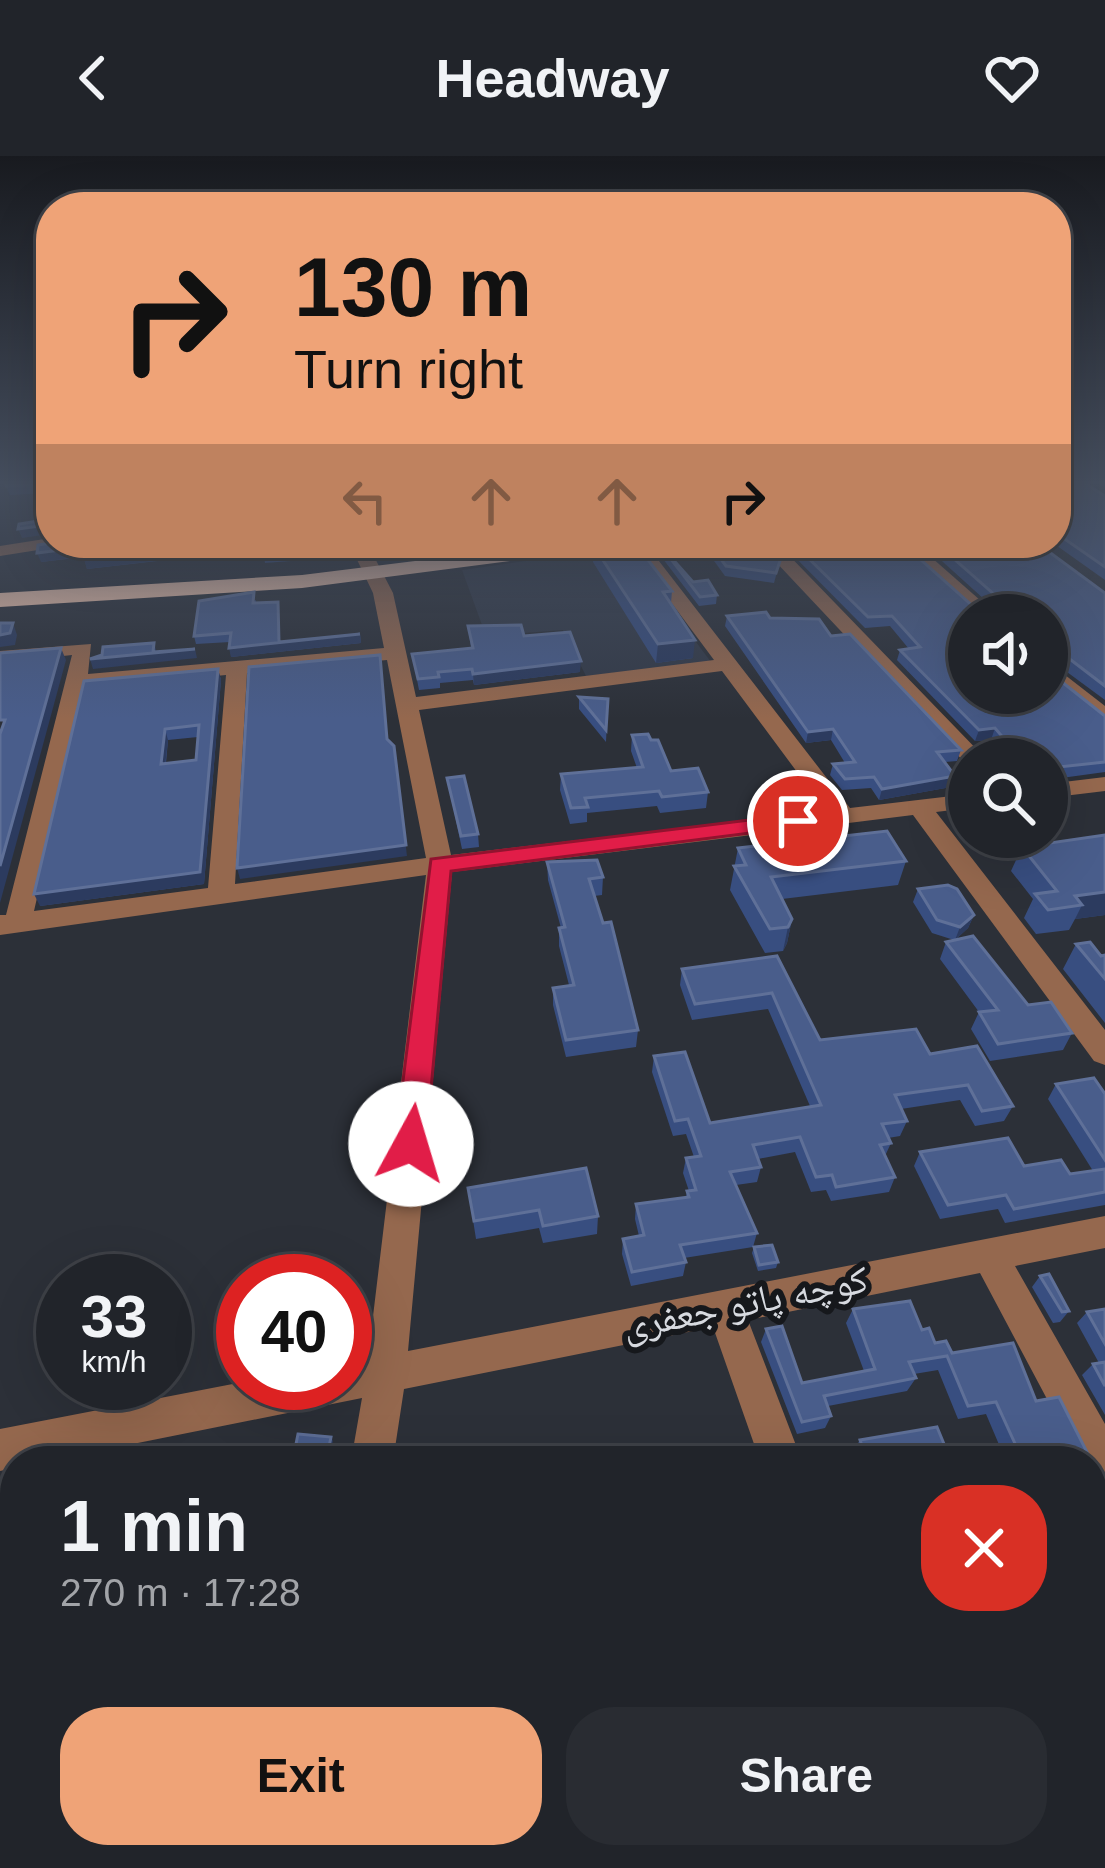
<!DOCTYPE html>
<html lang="en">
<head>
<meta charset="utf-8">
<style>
	body { margin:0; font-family:Arial,"Noto Naskh Arabic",sans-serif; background:#292c32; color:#f1f3f6; height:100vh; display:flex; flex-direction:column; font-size:45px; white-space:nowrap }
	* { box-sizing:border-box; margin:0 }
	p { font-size:39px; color:#a2a4a8 }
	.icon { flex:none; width:66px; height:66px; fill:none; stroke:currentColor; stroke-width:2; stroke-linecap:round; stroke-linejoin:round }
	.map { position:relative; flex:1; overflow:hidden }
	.panel { position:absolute; left:0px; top:1290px; width:1107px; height:423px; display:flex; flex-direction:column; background:#21242a; border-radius:48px 48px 0 0; box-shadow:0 12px 48px #0002,0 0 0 3px #3e4147 }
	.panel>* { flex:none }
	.top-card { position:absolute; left:36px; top:36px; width:1035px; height:366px; border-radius:48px; box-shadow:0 12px 48px #0002,0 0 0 3px #3e4147; background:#efa377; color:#111; overflow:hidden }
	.controls { position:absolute; left:948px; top:438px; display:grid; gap:24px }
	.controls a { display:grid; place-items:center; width:120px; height:120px; border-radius:50%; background:#21242a; box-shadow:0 12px 48px #0002,0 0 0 3px #3e4147; font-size:60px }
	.speed { position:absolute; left:36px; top:1098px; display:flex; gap:24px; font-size:60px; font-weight:700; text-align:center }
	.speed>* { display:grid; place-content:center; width:156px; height:156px; border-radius:50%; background:#21242a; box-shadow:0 12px 48px #0002,0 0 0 3px #3e4147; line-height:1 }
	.speed small { font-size:30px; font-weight:400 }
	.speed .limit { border:18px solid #d22; background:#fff; color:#111 }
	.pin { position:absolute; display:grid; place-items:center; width:102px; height:102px; color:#fff; margin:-51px; border:6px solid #fff; border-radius:50%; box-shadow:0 3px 12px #0007 }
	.me { position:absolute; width:132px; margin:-66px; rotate:6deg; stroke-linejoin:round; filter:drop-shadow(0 0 9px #0008) }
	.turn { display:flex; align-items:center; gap:42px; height:252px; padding:0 60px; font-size:54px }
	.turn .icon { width:156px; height:156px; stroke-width:2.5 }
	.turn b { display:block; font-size:84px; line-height:102px }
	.lanes { display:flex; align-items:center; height:114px; padding:0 60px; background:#0003; justify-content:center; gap:60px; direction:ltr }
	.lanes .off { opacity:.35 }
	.round { display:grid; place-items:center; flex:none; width:126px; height:126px; border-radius:48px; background:#292c32 }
	.overview { display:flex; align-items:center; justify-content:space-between; height:204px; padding:0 60px }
	h1 { font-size:72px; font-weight:800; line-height:90px }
	.action { display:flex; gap:24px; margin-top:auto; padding:24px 60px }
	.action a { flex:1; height:138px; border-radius:48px; background:#efa377; color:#111; font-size:48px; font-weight:800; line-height:138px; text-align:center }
	.action a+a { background:#292c32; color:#f1f3f6 }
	header { display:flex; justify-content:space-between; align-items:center; height:156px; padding:0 60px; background:#21242a; font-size:54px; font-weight:800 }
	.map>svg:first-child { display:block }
	.built { fill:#333a48 }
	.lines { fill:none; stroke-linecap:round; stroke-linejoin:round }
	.minor { fill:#95684e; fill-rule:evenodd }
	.highway { fill:#f5c7ae; fill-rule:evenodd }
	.wall { fill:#384e80; fill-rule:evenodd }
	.shaded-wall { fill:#2c3b5f }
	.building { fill:#495d8b; stroke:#5f7098; stroke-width:3; fill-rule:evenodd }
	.route { fill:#e11d48; stroke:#92132f; stroke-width:3 }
	.labels { text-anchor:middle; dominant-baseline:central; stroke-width:12; stroke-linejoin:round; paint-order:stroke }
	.near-street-label { font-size:39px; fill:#d7dae0; stroke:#16181c }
</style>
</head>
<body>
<header><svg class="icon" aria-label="back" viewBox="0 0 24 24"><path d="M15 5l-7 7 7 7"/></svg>Headway<svg class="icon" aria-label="heart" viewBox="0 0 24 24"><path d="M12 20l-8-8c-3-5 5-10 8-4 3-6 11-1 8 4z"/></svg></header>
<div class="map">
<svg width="1105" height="1712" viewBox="0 0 1105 1712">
	<rect width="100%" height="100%" fill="#2c3038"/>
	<!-- built -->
	<polygon class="built" points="625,391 711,506 586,520 563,474 486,480 462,414"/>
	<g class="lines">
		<!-- minor -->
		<g class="minor">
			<polygon points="51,382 51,387 60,387 57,391 0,400 0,390"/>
			<path d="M349,387H367L393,437L416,541L714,504L627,387H645L850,652L969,638V652L936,656L1105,874V909L1094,905L913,659L452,716L408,1195L1105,1060V1092L1015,1110L1105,1268V1330L1092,1325V1305H1080L980,1117L748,1164L802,1305H760L713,1171L404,1233L393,1305H351L362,1242L48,1305H15V1312L0,1315V1273L243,1226L345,1227V1207L368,1202L426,719L0,779V759H6L72,499L0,507V495L91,488L88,518L384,492L373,437ZM387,504L426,702L235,728L247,517ZM722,515L826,655L451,699L419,554ZM226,519L208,732L34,755L85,532Z"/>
			<polygon points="758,387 777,387 986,603 969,603 966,608"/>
			<polygon points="895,387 915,387 997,459 975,459"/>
			<polygon points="1047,505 1105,550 1105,569 1047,522"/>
			<polygon points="1105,621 1105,635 1047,642 1047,628"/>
			<polygon points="15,1388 15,1466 0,1472 0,1394"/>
			<polygon points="281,1698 333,1698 331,1712 279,1712"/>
			<polygon points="898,1698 950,1698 955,1712 903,1712"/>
		</g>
		<!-- highway -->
		<polygon class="highway" points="561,387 613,387 602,393 302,432 0,451 0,437 302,419"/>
	</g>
	<!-- wall -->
	<g class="wall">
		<polygon points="3,324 51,324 51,343 46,337 10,339"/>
		<polygon points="1056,324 1105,340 1105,424 1053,387 1056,387"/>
		<polygon points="1093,324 1105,324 1105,332"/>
		<polygon points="51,387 328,393 330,402 265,407 263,393 87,413 84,401 41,406"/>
		<polygon points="781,387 902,387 975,452 995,453 922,387 1037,387 1105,437 1105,544 1048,502 1048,515 1105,560 1105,616 1054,623 1047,618 1047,603 1007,603 991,584 975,585 897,504 900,494 909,493 890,470 865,472"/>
		<polygon points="710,388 780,405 774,427 725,420 709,398"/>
		<polygon points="593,389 672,435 671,447 693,502 656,507 593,406"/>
		<polygon points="661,390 693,426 717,439 716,448 699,450 660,399"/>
		<polygon points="256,444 256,447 278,446 280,486 360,478 361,487 231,501 230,486 196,488 194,480"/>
		<polygon points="727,460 770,462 831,480 961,594 957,605 945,606 951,631 879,644 871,632 842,634 830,619 833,608 845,607 831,584 806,587 725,470"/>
		<polygon points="468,470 524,480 580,516 474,529 473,524 440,527 440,532 419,534 412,498 471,492"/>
		<path d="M218,513L221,524L204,728L40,750L84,525ZM198,581L196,604L166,607L168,584Z"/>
		<polygon points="579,541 608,543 606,586 579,553"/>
		<polygon points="632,579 651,584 671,615 708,636 706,652 660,657 657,650 587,657 587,666 570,668 560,634 561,618 637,612 631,595"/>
		<polygon points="447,622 478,678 479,691 462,693"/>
		<polygon points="1105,679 1105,759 1075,763 1069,774 1036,778 1024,762 1033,743 1011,715 1022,691"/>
		<polygon points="738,692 906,705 898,729 782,743 792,763 787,787 783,795 765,797 730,734"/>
		<polygon points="547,706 603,721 602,739 594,740 638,874 636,891 566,901 553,849 553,832 569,829 559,790 559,772 561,772 548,724"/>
		<polygon points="918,733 974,759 968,772 955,784 1028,849 1072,877 1063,894 990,905 971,873 979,856 940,803 946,786 954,784 932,777 913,746"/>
		<polygon points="1076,788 1101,800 1105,799 1105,867 1063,813"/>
		<polygon points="777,800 820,884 930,898 1013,950 1004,965 975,970 960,944 901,953 907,965 900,980 888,982 891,987 885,1000 895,1021 889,1036 831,1045 826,1034 811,1036 795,996 758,1003 761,1011 757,1026 736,1029 757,1077 753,1091 684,1102 686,1106 683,1120 631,1130 622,1098 623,1083 639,1080 635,1063 636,1048 686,1041 687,1035 689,1035 683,1017 686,1002 694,1001 686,978 673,980 652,916 654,900 710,967 810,950 768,853 692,864 680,829 682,813"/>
		<polygon points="1056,928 1105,938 1105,1049 1005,1067 998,1053 940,1063 914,1010 920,996 1024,1010 1070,1018 1093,1015 1048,943"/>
		<polygon points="468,1032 598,1060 597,1078 543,1087 539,1072 476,1083"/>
		<polygon points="754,1091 778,1106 776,1112 758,1115 752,1097"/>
		<polygon points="1040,1120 1069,1155 1060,1166 1053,1167 1032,1131"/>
		<polygon points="853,1153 922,1174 935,1187 1036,1245 1090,1302 1086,1305 1006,1305 986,1258 958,1263 938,1214 914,1218 916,1222 907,1235 828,1250 831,1260 825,1272 797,1278 761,1186 766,1173 802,1227 864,1215 846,1167"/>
		<polygon points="1105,1153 1105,1259 1082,1219 1093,1208 1099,1207 1077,1167 1087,1156"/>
		<polygon points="860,1284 951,1305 855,1305 852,1296"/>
		<polygon points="1092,1425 1099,1432 1105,1431 1105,1506 1094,1481 1092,1482"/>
		<polygon points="0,1474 15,1475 15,1503 0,1500"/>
		<polygon points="804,1698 849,1698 851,1705 808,1710"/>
		<polygon points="1021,1698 1092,1698 1105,1712 1026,1712"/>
	</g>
	<!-- shaded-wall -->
	<g class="shaded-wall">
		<polygon points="47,369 50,378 22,382 18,373"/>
		<polygon points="230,387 264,387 265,392 87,413 84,403"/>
		<polygon points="398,387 456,387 378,399 377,390"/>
		<polygon points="84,391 87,400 41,406 37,397"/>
		<polygon points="278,446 280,487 360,478 361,487 231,501 229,492"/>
		<polygon points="13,467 17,479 15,489 0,491 0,479"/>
		<polygon points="695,484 693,502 656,507 658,488"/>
		<polygon points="154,487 157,497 195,493 197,502 93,513 90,503"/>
		<polygon points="61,492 66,504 0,747 0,710"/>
		<polygon points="581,505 580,516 474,529 473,518"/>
		<polygon points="218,513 221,524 204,728 40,750 34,738 200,716"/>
		<polygon points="995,572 991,584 975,585 979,574"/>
		<polygon points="165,573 168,584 164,619 161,608"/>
		<polygon points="833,573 831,584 806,587 808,576"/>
		<polygon points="394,590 407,700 240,723 237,712"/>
		<polygon points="955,620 951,631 879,644 882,633"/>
		<polygon points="1105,736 1105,759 1075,763 1082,749 1075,740"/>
		<polygon points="974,759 968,772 955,784 960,771"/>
		<polygon points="792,763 787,787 783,795 788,771"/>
		<polygon points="331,1281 333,1285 329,1305 326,1305"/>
		<polygon points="234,1289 240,1299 238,1305 228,1305"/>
		<polygon points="73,1698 89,1698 85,1712 69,1712"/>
		<polygon points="239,1698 247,1698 245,1712 236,1712"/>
		<polygon points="422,1698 427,1698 426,1712 421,1712"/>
	</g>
	<!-- building -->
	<g class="building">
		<polygon points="3,324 51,324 51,338 43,328 6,330"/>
		<polygon points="1056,324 1080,324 1105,340 1105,411 1056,377"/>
		<polygon points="51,363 51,371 47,369 18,373 19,368"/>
		<polygon points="51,387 230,387 84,403 84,391 37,397 38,389"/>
		<polygon points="264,387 326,387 328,393 263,398"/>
		<polygon points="613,387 635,387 672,435 663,436 695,484 658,488 593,389"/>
		<polygon points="764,387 780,405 776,417 726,410 710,388"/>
		<path d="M793,387H902L975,452L1001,453L1005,448L936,387H1037L1105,437V530L1054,491H1048V515L1105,560V606L1059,611L1047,603H1021L995,572L979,574L900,494L920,491L892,460L868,461ZM969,459H1047V537H969Z"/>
		<polygon points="661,390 693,426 708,424 717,439 700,441"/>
		<polygon points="254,436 253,447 278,446 279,486 360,478 229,492 231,477 194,480 199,445"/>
		<polygon points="766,456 770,462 819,463 831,480 850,478 961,594 937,596 955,620 882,633 874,621 845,623 833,608 855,606 833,573 808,576 727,460"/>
		<polygon points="0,467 13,467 10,477 0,479"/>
		<polygon points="521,469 524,480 570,476 581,505 473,518 472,513 438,516 439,521 418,523 412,498 473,492 468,470"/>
		<polygon points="154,487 153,496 195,493 90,503 102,499 103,491"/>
		<polygon points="61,492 0,710 0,578 5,564 0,564 0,497"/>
		<polygon points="380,499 387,583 394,590 406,689 237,712 249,511"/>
		<path d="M218,513L200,716L34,738L84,525ZM199,569L196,604L161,608L165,573Z"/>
		<polygon points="579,541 608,543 606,574"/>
		<polygon points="648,578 651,584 658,584 671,615 698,612 708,636 662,641 659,635 585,642 588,651 571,652 561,618 643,611 632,579"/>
		<polygon points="464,620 478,678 461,680 447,622"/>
		<polygon points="887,675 906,705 771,721 792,763 788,771 770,773 734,710 746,709 738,692"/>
		<polygon points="1105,679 1105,736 1075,740 1082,749 1048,754 1035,738 1057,735 1022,691"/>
		<polygon points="597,704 603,721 589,723 603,767 611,766 638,874 566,884 553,832 574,829 559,772 565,771 547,706"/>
		<polygon points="948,729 957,733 974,759 960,771 937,764 918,733"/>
		<polygon points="973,780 1028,849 1051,846 1072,877 998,888 979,856 998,854 946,786"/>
		<polygon points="1090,786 1101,800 1105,799 1105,823 1076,788"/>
		<polygon points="777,800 820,884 916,873 930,898 977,890 1013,950 982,955 968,929 895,939 907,965 882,968 891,987 880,989 895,1021 836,1031 832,1019 816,1021 800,981 753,989 761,1011 730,1016 757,1077 680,1089 686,1106 632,1116 623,1083 644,1079 636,1048 689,1041 687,1035 696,1034 686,1002 701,1000 688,963 675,965 654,900 685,896 710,967 821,949 772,837 695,848 682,813"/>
		<polygon points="1094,922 1105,938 1105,1004 1056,928"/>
		<polygon points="1008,982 1024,1010 1061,1004 1070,1018 1105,1013 1105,1036 1014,1053 1006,1039 948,1049 920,996"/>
		<polygon points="586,1012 598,1060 543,1070 539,1054 474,1065 468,1032"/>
		<polygon points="772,1089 778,1106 759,1109 754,1091"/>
		<polygon points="1049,1118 1069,1155 1062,1156 1040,1120"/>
		<polygon points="910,1145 922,1174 929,1172 935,1187 946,1185 952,1197 1013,1187 1036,1245 1059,1241 1090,1302 1071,1305 1023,1305 996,1246 968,1250 947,1200 909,1206 916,1222 824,1240 831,1260 802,1266 766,1173 782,1170 802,1227 875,1213 853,1153"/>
		<polygon points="1105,1153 1105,1188 1087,1156"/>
		<polygon points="1105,1206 1105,1230 1093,1208"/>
		<polygon points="937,1271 951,1305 867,1305 860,1284"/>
		<polygon points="298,1278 331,1281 326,1305 307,1305 309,1295 295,1293"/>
		<polygon points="234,1289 228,1305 169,1305 173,1290"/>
		<polygon points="122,1295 122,1305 66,1305"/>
		<polygon points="748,1296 751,1305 708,1305"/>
		<polygon points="254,1300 270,1302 269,1305 253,1305"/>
		<polygon points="646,1300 661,1302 664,1305 639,1305"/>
		<polygon points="1092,1425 1099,1432 1105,1431 1105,1474 1092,1476"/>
		<polygon points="0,1474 15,1475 15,1497 0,1496"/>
		<polygon points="1092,1603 1105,1633 1105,1712 1042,1712 1037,1698 1092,1698"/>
		<polygon points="0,1682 15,1684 15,1698 73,1698 69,1712 0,1712"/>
		<polygon points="184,1698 239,1698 236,1712 180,1712"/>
		<polygon points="346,1698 422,1698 421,1712 343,1712"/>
		<polygon points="522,1698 721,1698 713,1712 528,1712"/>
		<polygon points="811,1698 849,1698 851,1705 876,1698 887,1698 892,1712 800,1712 814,1708"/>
		<polygon points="998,1704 1002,1712 973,1712"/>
	</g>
	<!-- sky -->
	<linearGradient id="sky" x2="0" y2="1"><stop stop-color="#181a1f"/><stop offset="0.58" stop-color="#454e5e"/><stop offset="1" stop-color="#454e5e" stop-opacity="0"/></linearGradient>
	<rect width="1105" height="563" fill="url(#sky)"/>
	<!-- route -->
	<polygon class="route" points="798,658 809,665 806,670 451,715 426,988 421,997 411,1001 400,997 395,988 431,703"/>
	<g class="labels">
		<!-- near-street labels -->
		<g class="near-street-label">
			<text transform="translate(745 1146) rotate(-11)">کوچه پاتو جعفری</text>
		</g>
	</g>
</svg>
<div class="controls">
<a><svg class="icon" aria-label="sound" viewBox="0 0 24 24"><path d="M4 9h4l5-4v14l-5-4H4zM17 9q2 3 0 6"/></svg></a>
<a><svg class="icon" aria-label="search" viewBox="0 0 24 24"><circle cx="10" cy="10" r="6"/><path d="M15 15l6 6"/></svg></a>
</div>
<div class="speed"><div>33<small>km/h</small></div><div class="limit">40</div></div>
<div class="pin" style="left:798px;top:665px;background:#d93025"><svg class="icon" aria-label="arrive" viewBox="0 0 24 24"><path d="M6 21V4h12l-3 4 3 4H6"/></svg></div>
<svg class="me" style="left:411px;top:988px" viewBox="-20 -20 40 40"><circle r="19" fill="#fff"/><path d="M0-13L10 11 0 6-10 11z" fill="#e11d48"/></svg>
<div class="top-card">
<div class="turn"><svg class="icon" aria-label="right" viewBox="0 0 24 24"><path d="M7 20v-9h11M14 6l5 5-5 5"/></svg><div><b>130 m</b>Turn right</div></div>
<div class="lanes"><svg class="icon off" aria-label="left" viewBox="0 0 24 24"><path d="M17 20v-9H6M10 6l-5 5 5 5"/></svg><svg class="icon off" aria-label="ahead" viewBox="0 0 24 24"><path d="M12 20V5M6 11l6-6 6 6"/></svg><svg class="icon off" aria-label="ahead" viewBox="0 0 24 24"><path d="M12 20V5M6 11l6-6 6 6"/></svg><svg class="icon" aria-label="right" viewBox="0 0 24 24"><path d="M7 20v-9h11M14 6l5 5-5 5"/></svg></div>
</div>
<section class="panel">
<div class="overview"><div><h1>1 min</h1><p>270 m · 17:28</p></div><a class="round" style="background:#d93025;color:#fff"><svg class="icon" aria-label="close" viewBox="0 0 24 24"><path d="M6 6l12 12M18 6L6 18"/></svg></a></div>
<div class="action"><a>Exit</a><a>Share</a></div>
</section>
</div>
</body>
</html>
